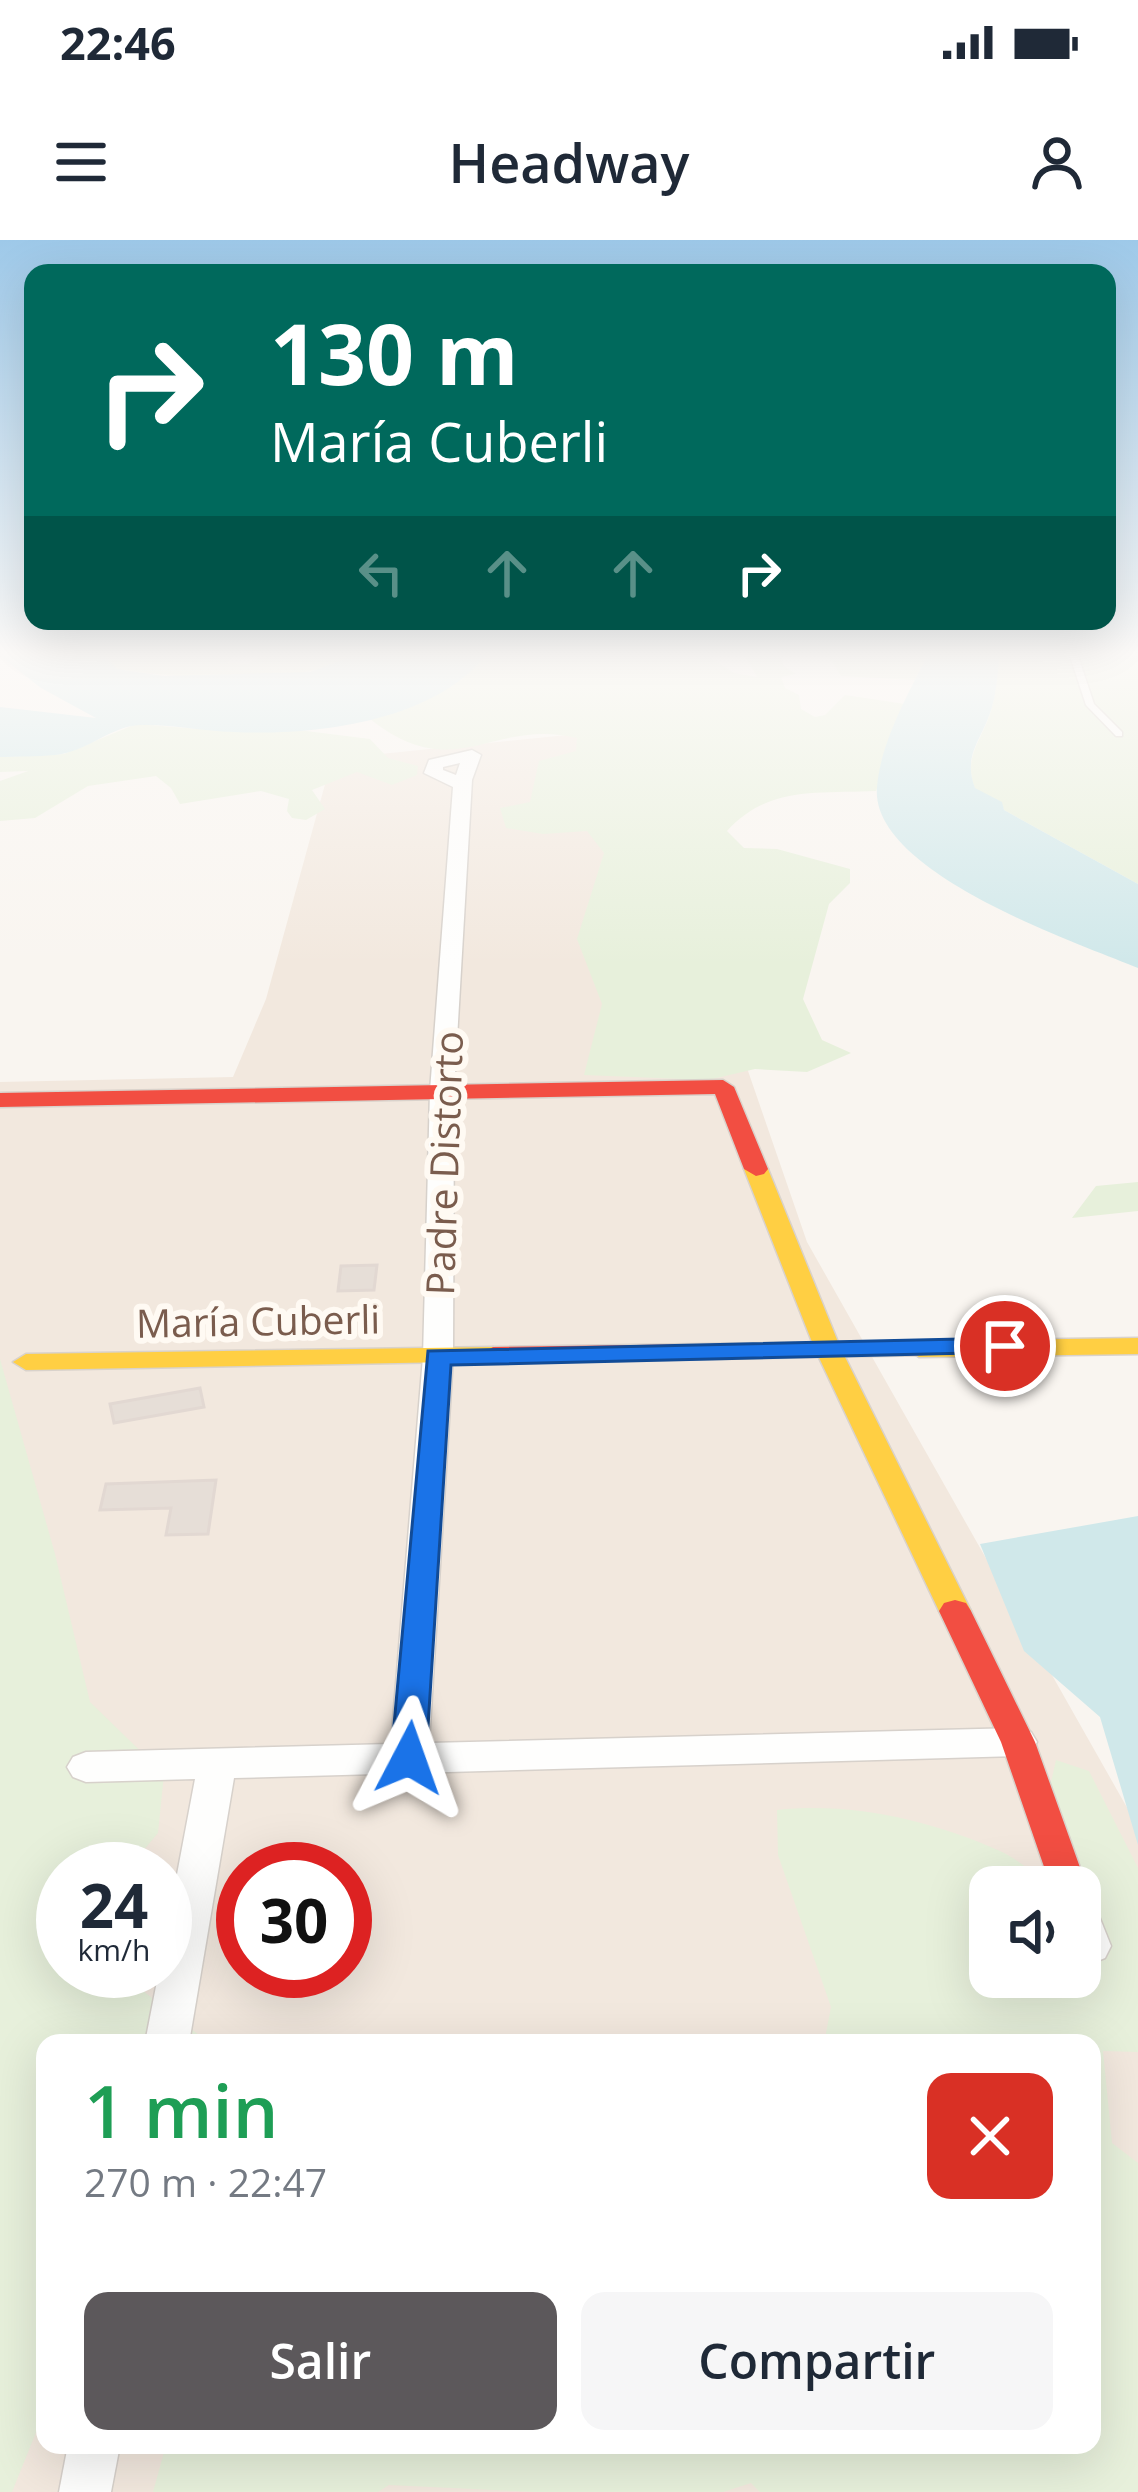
<!DOCTYPE html>
<html lang="es">
<head>
<meta charset="utf-8">
<style>
	body { margin:0; font-family:"Open Sans",sans-serif; background:#f6f6f7; color:#1f2937; height:100vh; display:flex; flex-direction:column; font-size:45px; white-space:nowrap }
	* { box-sizing:border-box; margin:0 }
	p { font-size:39px; color:#747a83 }
	.icon { flex:none; width:66px; height:66px; fill:none; stroke:currentColor; stroke-width:2; stroke-linecap:round; stroke-linejoin:round }
	.map { position:relative; flex:1; overflow:hidden }
	.side { position:absolute; left:36px; top:1794px; width:1065px; height:420px; display:flex; flex-direction:column; background:#fff; border-radius:24px; box-shadow:0 12px 48px #0002 }
	.side>* { flex:none }
	.guide { position:absolute; left:24px; top:24px; width:1092px; height:366px; border-radius:24px; box-shadow:0 12px 48px #0002; background:#00695c; color:#fff; overflow:hidden }
	.fabs { position:absolute; left:969px; top:1626px; display:grid; gap:24px }
	.fabs a { display:grid; place-items:center; width:132px; height:132px; border-radius:24px; background:#fff; box-shadow:0 12px 48px #0002; font-size:60px }
	.speed { position:absolute; left:36px; top:1602px; display:flex; gap:24px; font-size:60px; font-weight:700; text-align:center }
	.speed>* { display:grid; place-content:center; width:156px; height:156px; border-radius:50%; background:#fff; box-shadow:0 12px 48px #0002; line-height:1 }
	.speed small { font-size:30px; font-weight:400 }
	.speed .limit { border:18px solid #d22; background:#fff; color:#111 }
	.pin { position:absolute; display:grid; place-items:center; width:102px; height:102px; color:#fff; margin:-51px; border:6px solid #fff; border-radius:50%; box-shadow:0 3px 12px #0007 }
	.me { position:absolute; width:132px; margin:-66px; rotate:4deg; stroke-linejoin:round; filter:drop-shadow(0 0 9px #0008) }
	.turn { display:flex; align-items:center; gap:42px; height:252px; padding:0 48px; font-size:54px }
	.turn .icon { width:156px; height:156px; stroke-width:2.5 }
	.turn b { display:block; font-size:84px; line-height:102px }
	.lanes { display:flex; align-items:center; height:114px; padding:0 48px; background:#0003; justify-content:center; gap:60px; direction:ltr }
	.lanes .off { opacity:.35 }
	.round { display:grid; place-items:center; flex:none; width:126px; height:126px; border-radius:24px; background:#f6f6f7 }
	.head { display:flex; align-items:center; justify-content:space-between; height:204px; padding:0 48px }
	h1 { font-size:72px; font-weight:600; line-height:90px; color:#1e9e55 }
	.action { display:flex; gap:24px; margin-top:auto; padding:24px 48px }
	.action a { flex:1; height:138px; border-radius:24px; background:#5c585b; color:#fff; font-size:48px; font-weight:600; line-height:138px; text-align:center }
	.action a+a { background:#f6f6f7; color:#1f2937 }
	.status { display:flex; justify-content:space-between; align-items:center; height:84px; padding:0 60px; background:#fff; direction:ltr }
	.status svg { height:33px; fill:currentColor }
	header { display:flex; justify-content:space-between; align-items:center; height:156px; padding:0 48px; background:#fff; font-size:54px; font-weight:600 }
	.map>svg:first-child { display:block }
	.residential { fill:#f2e8de; fill-rule:evenodd }
	.green { fill:#e7f0db }
	.water { fill:#d0e8ea }
	.building { fill:#e6ded7; stroke:#e2d8d2; stroke-width:3 }
	.lines { fill:none; stroke-linecap:round; stroke-linejoin:round }
	.lane-casing { stroke:#d7d1cb; stroke-width:3 }
	.street-casing { stroke:#d7d1cb; stroke-width:3 }
	.slow-casing { stroke:#d9d2cb; stroke-width:3 }
	.jam-casing { stroke:#d9d2cb; stroke-width:3 }
	.lane { fill:#fefefd; fill-rule:evenodd }
	.street { fill:#fefefd; fill-rule:evenodd }
	.slow { fill:#ffcf43; fill-rule:evenodd }
	.jam { fill:#f24e42; fill-rule:evenodd }
	.route { fill:#1a73e8; stroke:#114b97; stroke-width:3 }
	.labels { text-anchor:middle; dominant-baseline:central; stroke-width:12; stroke-linejoin:round; paint-order:stroke }
	.street-label { font-size:39px; fill:#7a5c4d; stroke:#fffaf3 }
</style>
</head>
<body>
<div class="status"><b>22:46</b><svg viewBox="0 0 49 12"><path d="M0 12V9h3v3zM5 12V6h3v6zM10 12V3h3v9zM15 12V0h3v12zM26 1h20v11H26zM47 4h2v5h-2z"/></svg></div>
<header><svg class="icon" aria-label="menu" viewBox="0 0 24 24"><path d="M4 6h16M4 12h16M4 18h16"/></svg>Headway<svg class="icon" aria-label="person" viewBox="0 0 24 24"><circle cx="12" cy="8" r="4"/><path d="M4 21q1-7 8-7t8 7"/></svg></header>
<div class="map">
<svg width="1138" height="2252" viewBox="0 0 1138 2252">
	<rect width="100%" height="100%" fill="#f9f5f0"/>
	<!-- residential -->
	<path class="residential" d="M616,490L717,741L807,1002L1138,1587V2252H0V842L233,837L266,759L332,519ZM63,1629H165V1731H63ZM243,1629H345V1731H243ZM990,1647H1080V1737H990ZM45,1803H1092V2205H45Z"/>
	<!-- green -->
	<g class="green">
		<path d="M100,410H241L227,423L248,424L272,410H369C298,449 195,440 116,429Z"/>
		<path d="M490,410H698L734,433L757,437L744,414L748,410H778L784,426L796,434L781,437L785,448L799,455L801,469L815,477L825,475L845,455L905,464L876,551C818,554 769,545 727,591L744,608L777,609L850,629V643L829,664L803,759L822,800L851,813L807,832L755,829L708,840L584,835L602,764L577,699L604,613L587,591L543,594L506,588L500,568L530,562L539,521L576,511L577,498C492,477 456,547 370,479C411,468 465,444 490,410Z"/>
		<polygon points="812,410 930,410 915,440 841,436 830,418"/>
		<path d="M1000,410H1138V644L1004,570L1001,562L975,549C962,515 984,499 992,467C997,449 997,429 1000,410Z"/>
		<polygon points="136,484 237,492 298,490 370,499 388,518 418,526 417,535 392,545 357,532 312,550 325,569 306,580 292,578 287,571 289,559 261,551 180,564 171,548 156,536 88,546 35,578 0,581 0,541 28,531 0,532 0,517 64,514"/>
		<polygon points="1138,942 1138,971 1072,978 1096,946"/>
		<polygon points="0,1119 55,1314 90,1462 164,1534 158,1593 128,1629 63,1629 63,1731 118,1731 209,1803 45,1803 45,2170 12,2252 0,2252"/>
		<path d="M1056,1520L1089,1531L1138,1628V1812L1103,1811L1112,1903L1138,1923V2252H760L751,2243L723,2252H535L389,2245L378,2252H153L166,2205H1092V1803H824L831,1767L778,1615L777,1570C852,1562 930,1580 1000,1611C1020,1620 1036,1637 1056,1647H990V1737H1080V1660L1096,1666L1049,1551Z"/>
	</g>
	<!-- water -->
	<g class="water">
		<path d="M0,410H100L117,429L164,436L310,432L369,410H490C438,482 315,496 233,492C202,491 171,484 140,485C113,486 89,509 62,514C44,517 25,516 6,517H0V467L96,478L41,448L0,416Z"/>
		<path d="M930,410H1000C998,428 997,450 992,467C983,499 962,514 975,548L1002,562L1004,570L1138,644V728C1075,702 869,632 877,547C881,500 910,451 930,410Z"/>
		<polygon points="1138,1276 1138,1605 1100,1477 1024,1411 980,1304"/>
	</g>
	<!-- building -->
	<g class="building">
		<polygon points="377,1025 374,1050 338,1051 341,1026"/>
		<polygon points="200,1148 204,1167 114,1183 110,1164"/>
		<polygon points="216,1240 208,1294 166,1295 171,1268 100,1270 106,1244"/>
	</g>
	<g class="lines">
		<!-- lane casing -->
		<g class="lane-casing">
			<polygon id="lane" points="1068,410 1076,410 1094,464 1122,492 1122,496 1116,496 1086,465"/>
		</g>
		<!-- street casing -->
		<g class="street-casing">
			<g id="street">
				<path d="M472,510L481,515L472,540L454,851L453,1117L429,1503L1018,1488L1031,1492L1037,1502L1031,1512L1018,1516L234,1538L189,1803H145L159,1731H165V1698L195,1539L86,1542L73,1537L67,1527L73,1517L86,1512L391,1504L423,1117L430,851L453,547L424,533L429,520ZM460,523L456,535L443,530V527Z"/>
				<polygon points="1080,1661 1095,1666 1111,1706 1105,1718 1090,1724 1080,1720"/>
				<polygon points="68,2205 120,2205 111,2252 59,2252"/>
			</g>
		</g>
		<!-- slow casing -->
		<g class="slow-casing">
			<g id="slow">
				<polygon points="756,922 768,929 840,1107 971,1371 966,1379 944,1379 939,1371 814,1107 744,929"/>
				<polygon points="1138,1098 1138,1114 919,1117 906,1109 919,1101"/>
				<polygon points="493,1107 506,1115 502,1121 26,1130 13,1122 26,1114"/>
			</g>
		</g>
		<!-- jam casing -->
		<g class="jam-casing">
			<g id="jam">
				<polygon points="723,840 734,847 768,929 764,934 756,936 744,929 715,854 0,867 0,853"/>
				<polygon points="919,1101 928,1103 932,1109 928,1115 493,1123 480,1115 493,1107"/>
				<polygon points="955,1360 966,1363 971,1371 1035,1502 1087,1647 1082,1658 1080,1647 1051,1647 1001,1502 939,1371 944,1363"/>
			</g>
		</g>
		<!-- lane -->
		<use href="#lane" class="lane"/>
		<!-- street -->
		<use href="#street" class="street"/>
		<!-- slow -->
		<use href="#slow" class="slow"/>
		<!-- jam -->
		<use href="#jam" class="jam"/>
	</g>
	<!-- sky -->
	<linearGradient id="sky" x2="0" y2="1"><stop stop-color="#9ec9e9"/><stop offset="0.57" stop-color="#fcfaf8"/><stop offset="1" stop-color="#fcfaf8" stop-opacity="0"/></linearGradient>
	<rect width="1138" height="725" fill="url(#sky)"/>
	<!-- route -->
	<polygon class="route" points="1005,1098 1015,1101 1018,1106 1015,1112 451,1125 426,1518 421,1527 409,1531 396,1527 391,1518 428,1111"/>
	<g class="labels">
		<!-- street labels -->
		<g class="street-label">
			<text transform="translate(443 923) rotate(-88)">Padre Distorto</text>
			<text transform="translate(258 1080) rotate(-1)">María Cuberli</text>
		</g>
	</g>
</svg>
<div class="fabs">
<a><svg class="icon" aria-label="sound" viewBox="0 0 24 24"><path d="M4 9h4l5-4v14l-5-4H4zM17 9q2 3 0 6"/></svg></a>
</div>
<div class="speed"><div>24<small>km/h</small></div><div class="limit">30</div></div>
<div class="pin" style="left:1005px;top:1106px;background:#d93025"><svg class="icon" aria-label="arrive" viewBox="0 0 24 24"><path d="M6 21V4h12l-3 4 3 4H6"/></svg></div>
<svg class="me" style="left:409px;top:1518px" viewBox="-20 -20 40 40"><path d="M0-17L14 15 0 8-14 15z" fill="#1a73e8" stroke="#fff" stroke-width="4"/></svg>
<div class="guide">
<div class="turn"><svg class="icon" aria-label="right" viewBox="0 0 24 24"><path d="M7 20v-9h11M14 6l5 5-5 5"/></svg><div><b>130 m</b>María Cuberli</div></div>
<div class="lanes"><svg class="icon off" aria-label="left" viewBox="0 0 24 24"><path d="M17 20v-9H6M10 6l-5 5 5 5"/></svg><svg class="icon off" aria-label="ahead" viewBox="0 0 24 24"><path d="M12 20V5M6 11l6-6 6 6"/></svg><svg class="icon off" aria-label="ahead" viewBox="0 0 24 24"><path d="M12 20V5M6 11l6-6 6 6"/></svg><svg class="icon" aria-label="right" viewBox="0 0 24 24"><path d="M7 20v-9h11M14 6l5 5-5 5"/></svg></div>
</div>
<section class="side">
<div class="head"><div><h1>1 min</h1><p>270 m · 22:47</p></div><a class="round" style="background:#d93025;color:#fff"><svg class="icon" aria-label="close" viewBox="0 0 24 24"><path d="M6 6l12 12M18 6L6 18"/></svg></a></div>
<div class="action"><a>Salir</a><a>Compartir</a></div>
</section>
</div>
</body>
</html>
